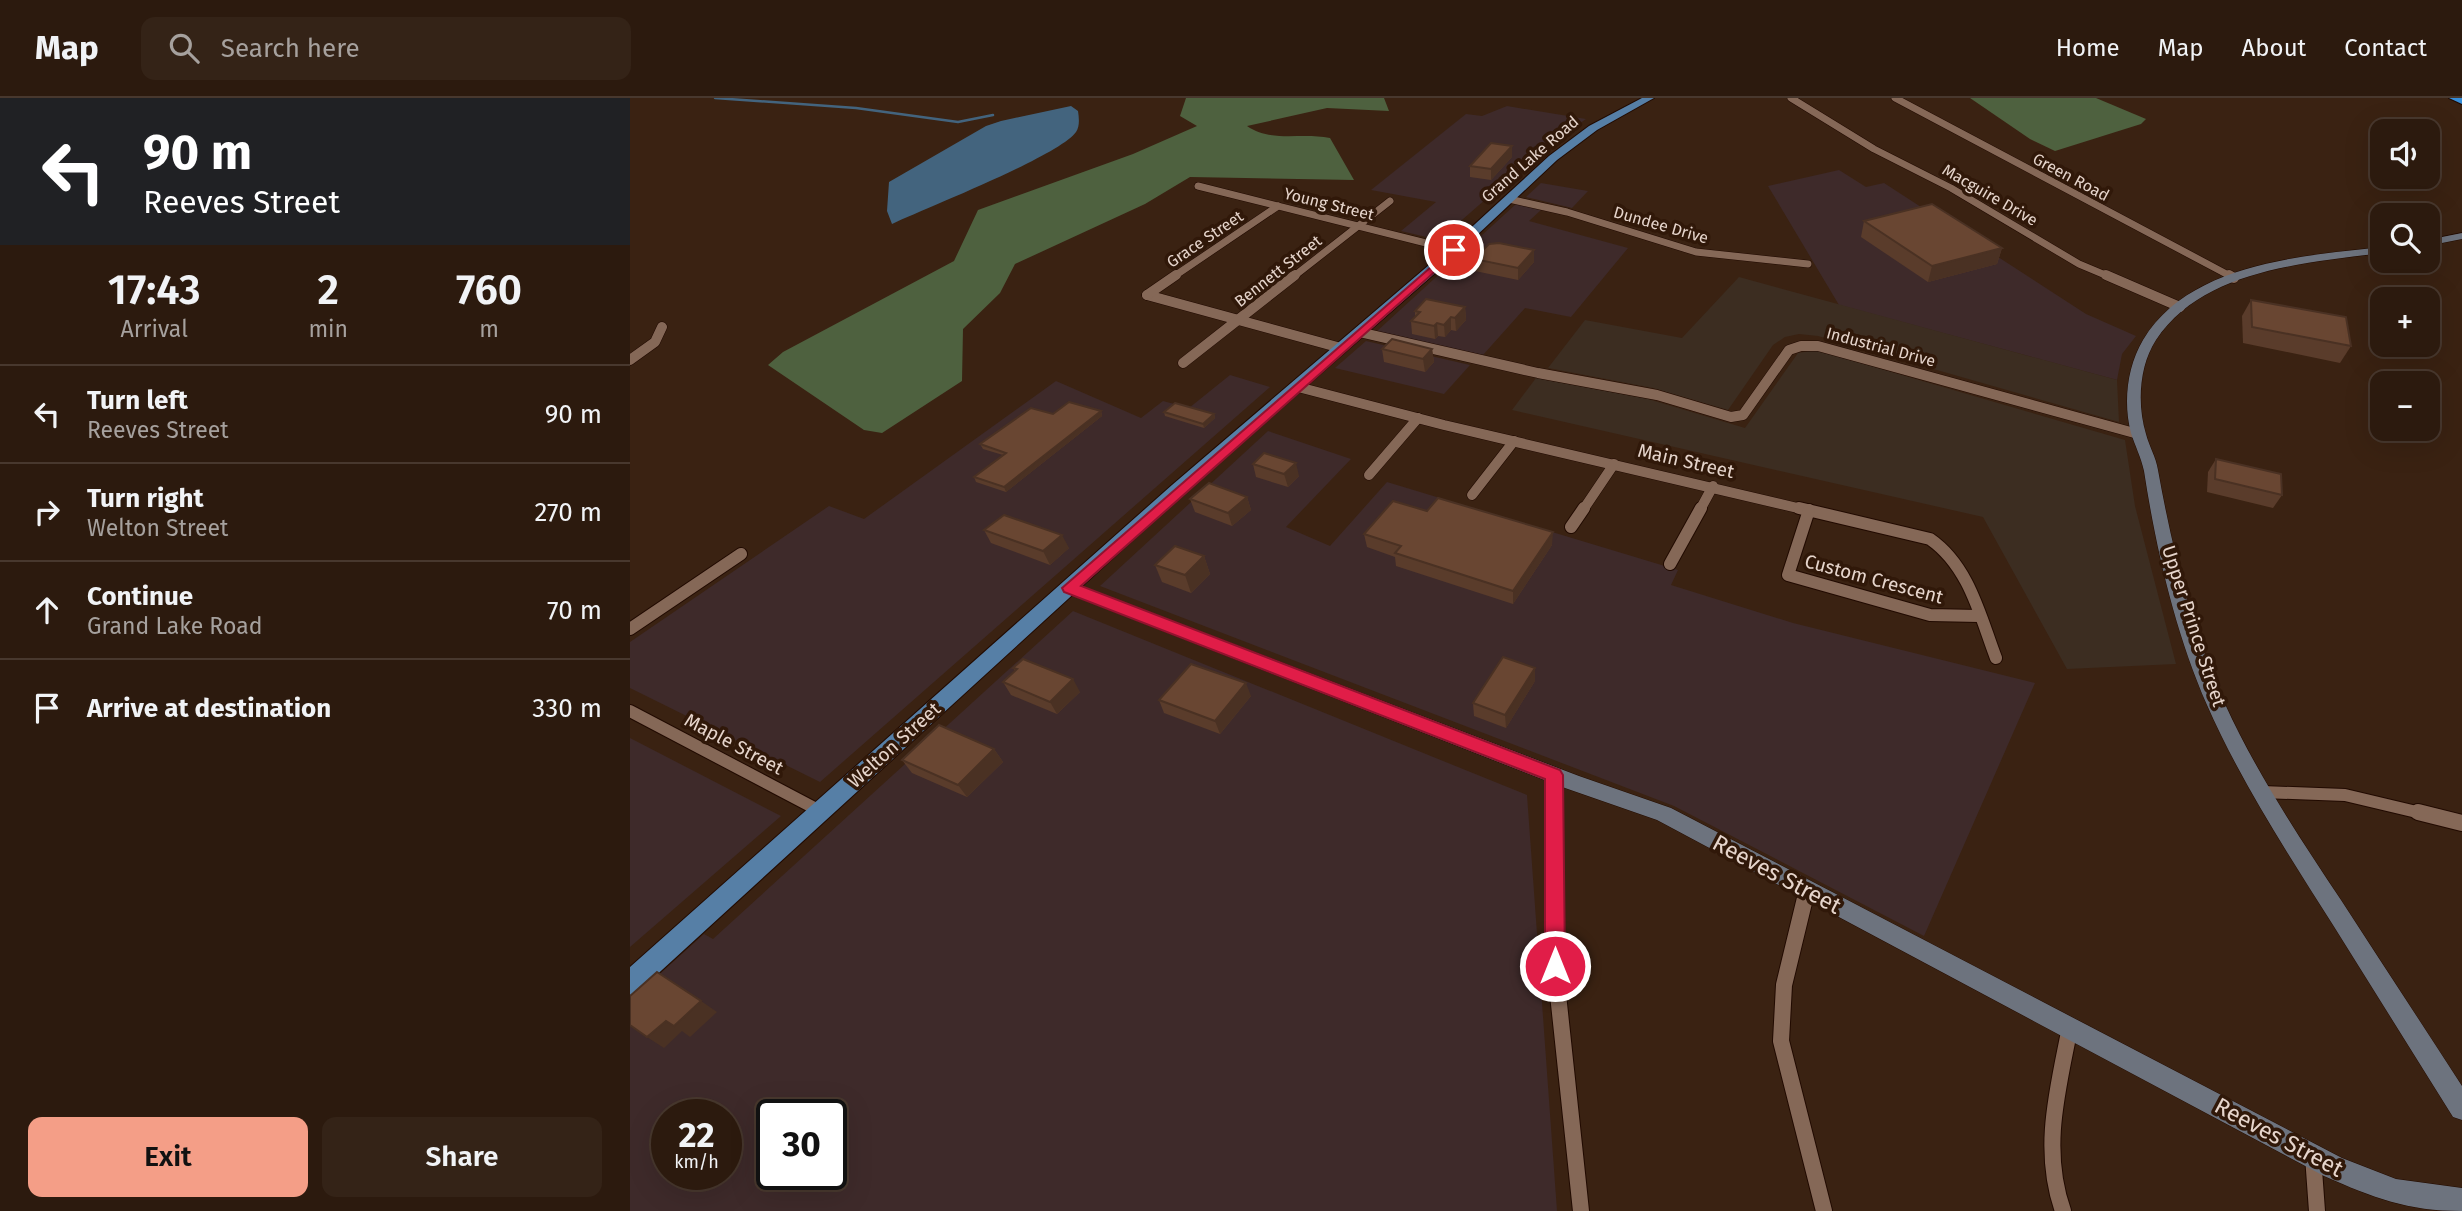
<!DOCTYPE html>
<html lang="en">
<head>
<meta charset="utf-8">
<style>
	body { margin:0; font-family:"Fira Sans",sans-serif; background:#342317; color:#f1f3f6; height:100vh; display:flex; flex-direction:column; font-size:26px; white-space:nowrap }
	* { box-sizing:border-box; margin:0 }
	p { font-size:23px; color:#a6a19e }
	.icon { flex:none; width:38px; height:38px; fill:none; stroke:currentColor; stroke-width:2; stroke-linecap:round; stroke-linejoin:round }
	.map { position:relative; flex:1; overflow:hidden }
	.drawer { display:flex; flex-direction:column; background:#2c1a0e; width:630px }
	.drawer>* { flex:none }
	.banner { background:#202124; color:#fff; overflow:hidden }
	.controls { position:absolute; left:1740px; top:21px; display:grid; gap:14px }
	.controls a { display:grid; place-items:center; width:70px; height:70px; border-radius:14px; background:#2c1a0e; box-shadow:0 7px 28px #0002,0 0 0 2px #48382e; font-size:35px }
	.speed { position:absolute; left:21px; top:1001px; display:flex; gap:14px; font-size:35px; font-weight:700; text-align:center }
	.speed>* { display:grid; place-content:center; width:91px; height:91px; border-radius:50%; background:#2c1a0e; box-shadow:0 7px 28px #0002,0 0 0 2px #48382e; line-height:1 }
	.speed small { font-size:18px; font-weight:400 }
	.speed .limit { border:4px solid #111; border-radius:10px; background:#fff; color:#111 }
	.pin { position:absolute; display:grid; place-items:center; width:60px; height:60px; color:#fff; margin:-30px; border:4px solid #fff; border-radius:50%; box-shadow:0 2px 7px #0007 }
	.me { position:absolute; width:77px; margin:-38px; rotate:0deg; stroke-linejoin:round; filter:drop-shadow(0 0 5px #0008) }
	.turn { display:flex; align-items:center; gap:24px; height:147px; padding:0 28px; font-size:32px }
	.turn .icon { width:91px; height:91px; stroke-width:2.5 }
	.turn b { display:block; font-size:49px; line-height:60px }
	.eta { display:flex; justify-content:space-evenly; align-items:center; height:119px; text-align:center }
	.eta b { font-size:42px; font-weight:600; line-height:49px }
	.button { display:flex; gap:14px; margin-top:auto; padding:14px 28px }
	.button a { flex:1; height:80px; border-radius:14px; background:#f49e87; color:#111; font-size:28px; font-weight:600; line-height:80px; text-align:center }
	.button a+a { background:#342317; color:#f1f3f6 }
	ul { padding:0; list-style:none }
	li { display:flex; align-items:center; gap:21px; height:98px; padding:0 28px; border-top:2px solid #48382e }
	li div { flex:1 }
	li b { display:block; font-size:26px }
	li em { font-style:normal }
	header { display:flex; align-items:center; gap:42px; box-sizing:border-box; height:98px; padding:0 35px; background:#2c1a0e; border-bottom:2px solid #48382e }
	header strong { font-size:33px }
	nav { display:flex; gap:38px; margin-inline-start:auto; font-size:24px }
	.search { width:490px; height:63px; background:#342317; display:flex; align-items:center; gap:18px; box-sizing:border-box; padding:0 24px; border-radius:14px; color:#a6a19e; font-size:26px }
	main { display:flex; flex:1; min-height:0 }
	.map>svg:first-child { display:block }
	.commercial { fill:#3e2a2a; fill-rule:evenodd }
	.industrial { fill:#3c2d21 }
	.forest { fill:#4e613f }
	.water { fill:#43647e }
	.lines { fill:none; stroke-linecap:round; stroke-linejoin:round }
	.stream { stroke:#43647e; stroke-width:2.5 }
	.street-far3-casing { stroke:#210a00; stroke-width:8 }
	.street-far2-casing { stroke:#210a00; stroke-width:11 }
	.street-far1-casing { stroke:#210a00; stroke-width:14 }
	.street-casing { stroke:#210a00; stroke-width:18 }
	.secondary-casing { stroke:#210a00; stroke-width:1 }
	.primary-casing { stroke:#210a00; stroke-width:2 }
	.highway-casing { stroke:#210a00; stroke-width:2 }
	.street-far3 { stroke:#856857; stroke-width:7 }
	.street-far2 { stroke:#856857; stroke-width:10 }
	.street-far1 { stroke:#856857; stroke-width:12 }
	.street { stroke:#856857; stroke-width:16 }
	.secondary { fill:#6d737e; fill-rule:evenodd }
	.primary { fill:#567fa6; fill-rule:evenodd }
	.highway { fill:#368eda; fill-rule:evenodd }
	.wall { fill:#5a3c2b }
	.shaded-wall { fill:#4a3123 }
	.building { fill:#694632; stroke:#4a3123; stroke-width:2 }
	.route { fill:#e11d48; stroke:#92132f; stroke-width:2 }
	.labels { text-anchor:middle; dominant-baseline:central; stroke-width:7; stroke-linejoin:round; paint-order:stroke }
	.far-street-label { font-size:16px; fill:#e6d5cc; stroke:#301809 }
	.street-label { font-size:19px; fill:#e6d5cc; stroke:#301809 }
	.near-street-label { font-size:23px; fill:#e6d5cc; stroke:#301809 }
</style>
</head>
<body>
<header>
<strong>Map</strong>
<div class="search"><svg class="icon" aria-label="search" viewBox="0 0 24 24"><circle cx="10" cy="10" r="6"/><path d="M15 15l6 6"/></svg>Search here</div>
<nav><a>Home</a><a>Map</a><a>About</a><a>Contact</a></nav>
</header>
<main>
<section class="drawer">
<div class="banner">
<div class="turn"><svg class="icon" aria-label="left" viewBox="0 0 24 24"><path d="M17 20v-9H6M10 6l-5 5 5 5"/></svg><div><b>90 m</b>Reeves Street</div></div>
</div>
<div class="eta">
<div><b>17:43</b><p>Arrival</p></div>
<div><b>2</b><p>min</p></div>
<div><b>760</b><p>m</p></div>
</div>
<ul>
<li><svg class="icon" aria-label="left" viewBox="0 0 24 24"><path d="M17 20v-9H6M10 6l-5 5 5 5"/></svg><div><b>Turn left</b><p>Reeves Street</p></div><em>90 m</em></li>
<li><svg class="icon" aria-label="right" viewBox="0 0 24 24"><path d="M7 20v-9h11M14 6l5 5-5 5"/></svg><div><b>Turn right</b><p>Welton Street</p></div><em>270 m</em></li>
<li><svg class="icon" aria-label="ahead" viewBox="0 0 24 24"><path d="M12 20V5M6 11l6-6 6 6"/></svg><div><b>Continue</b><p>Grand Lake Road</p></div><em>70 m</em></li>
<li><svg class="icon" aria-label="arrive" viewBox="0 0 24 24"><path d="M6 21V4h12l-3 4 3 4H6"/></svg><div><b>Arrive at destination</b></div><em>330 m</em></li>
</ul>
<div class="button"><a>Exit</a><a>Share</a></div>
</section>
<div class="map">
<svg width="1832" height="1113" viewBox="0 0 1832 1113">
	<rect width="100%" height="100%" fill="#3a2212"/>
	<!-- commercial -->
	<g class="commercial">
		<polygon points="877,8 956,21 913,51 809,142 771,133 806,104 741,92 836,16 852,18"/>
		<polygon points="1209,72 1236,89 1254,85 1456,216 1506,238 1492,256 1487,282 1209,207 1138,88"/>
		<polygon points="911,85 958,93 942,110 896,99"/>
		<polygon points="886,106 911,112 899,123 998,150 941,219 895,210 853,257 746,234"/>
		<polygon points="736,243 840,267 814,296 705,270"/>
		<polygon points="600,277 640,289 190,684 0,590 0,544 199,408 234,421 426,283 511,320 533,303 559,310"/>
		<polygon points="638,333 721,361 656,429 700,448 757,384 1048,472 1041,487 1163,525 1405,585 1294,838 1044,708 470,488"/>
		<path d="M443,513L897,697L927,1113H0V903L74,836L83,841ZM37,1017H96V1076H37ZM142,1017H201V1076H142Z"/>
		<polygon points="0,640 151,718 0,849"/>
	</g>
	<!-- industrial -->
	<g class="industrial">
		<polygon points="1109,179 1487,282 1489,324 1188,238 1169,236 1155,239 1143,247 1098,312 1023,290 918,270 955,222 1052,240"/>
		<polygon points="1186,252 1495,342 1505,408 1546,566 1437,571 1353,419 882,312 906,280 1018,301 1115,330 1168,255"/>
	</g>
	<!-- forest -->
	<g class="forest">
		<path d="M556,0H754L759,13L697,10L617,28C641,45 671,34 700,40L724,82L560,79L515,106L385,166L370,195L333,231L332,283L252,335L234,332L138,267L153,254L324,163L348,112L503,56L567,28L550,18Z"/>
		<polygon points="1340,0 1466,0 1516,21 1511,26 1425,53 1400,41"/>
	</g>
	<!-- water -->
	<path class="water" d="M441,8L448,13C449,20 450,28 446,34C429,58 296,110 262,126L257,113L259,84L356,28L371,23Z"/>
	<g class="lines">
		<!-- stream -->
		<polyline class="stream" points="85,0 226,10 328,24 363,17"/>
		<!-- street-far3 casing -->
		<g class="street-far3-casing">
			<g id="street-far3">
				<polyline points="1161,0 1244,51 1321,90 1449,166 1480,179"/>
				<polyline points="1265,0 1602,179"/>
				<polyline points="568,88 824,152"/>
				<polyline points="879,101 937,114 1066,154 1178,166"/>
				<polyline points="543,179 648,108"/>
				<polyline points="663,179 760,103"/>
			</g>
		</g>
		<!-- street-far2 casing -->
		<g class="street-far2-casing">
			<g id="street-far2">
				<polyline points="1476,177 1550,209"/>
				<polyline points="1599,177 1604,180"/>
				<polyline points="517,197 711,250"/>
				<polyline points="517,197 546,177"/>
				<polyline points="729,234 908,275 1027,297 1101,319 1113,317 1159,252 1171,248 1188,248 1508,336"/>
				<polyline points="0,262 25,244 32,229"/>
				<polyline points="553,265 665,177"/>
				<polyline points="668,289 814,327 1176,412"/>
				<polyline points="739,377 788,320"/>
				<polyline points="842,397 884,343"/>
				<polyline points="953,412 984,366"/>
				<polyline points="1070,412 1083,388"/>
			</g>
		</g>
		<!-- street-far1 casing -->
		<g class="street-far1-casing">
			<g id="street-far1">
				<path d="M1169,410L1300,441C1339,468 1350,518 1366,560"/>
				<polyline points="1179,412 1158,477 1300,517 1349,518"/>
				<polyline points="941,429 954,410"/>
				<polyline points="1040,466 1071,410"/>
				<polyline points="0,531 111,456"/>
				<polyline points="0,613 190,713"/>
				<polyline points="924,677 924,716"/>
				<polyline points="1632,694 1715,697 1795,716"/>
			</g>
		</g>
		<!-- street casing -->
		<g class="street-casing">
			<g id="street">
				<polyline points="924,714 925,868 951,1113"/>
				<polyline points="1788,714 1832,725"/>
				<polyline points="1177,792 1154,887 1151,943 1194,1113"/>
				<polyline points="1683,1058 1687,1113"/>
				<path d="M1433,1113C1411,1051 1428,991 1440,929"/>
			</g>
		</g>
		<!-- secondary casing -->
		<g class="secondary-casing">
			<g id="secondary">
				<polygon points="1832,135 1832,141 1797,148 1797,142"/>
				<path d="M1752,149V155C1676,165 1573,171 1526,242C1509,268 1507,307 1516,336C1519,348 1526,359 1528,372C1542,450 1562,533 1595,606C1626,674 1669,739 1711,802C1751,864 1792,926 1832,988V1022L1823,1019C1783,955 1743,891 1703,827C1658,756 1611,684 1577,607C1545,534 1526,451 1514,373C1511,359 1505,348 1501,335C1493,305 1497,269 1513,242C1559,165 1672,158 1752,149Z"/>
				<path d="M440,484L949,678L1041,710L1712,1060L1766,1081L1832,1090V1113C1777,1113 1744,1100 1694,1078L1027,722L935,690L434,494L432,490L434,486Z"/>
			</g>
		</g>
		<!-- primary casing -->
		<g class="primary-casing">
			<polygon id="primary" points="1012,0 1024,0 967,32 927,62 828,155 554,395 9,893 0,897 0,869 542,387 820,149 919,58 959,28"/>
		</g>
		<!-- highway casing -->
		<g class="highway-casing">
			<polygon id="highway" points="1819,0 1832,0 1832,6"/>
		</g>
		<!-- street-far3 -->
		<use href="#street-far3" class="street-far3"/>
		<!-- street-far2 -->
		<use href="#street-far2" class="street-far2"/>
		<!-- street-far1 -->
		<use href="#street-far1" class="street-far1"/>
		<!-- street -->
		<use href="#street" class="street"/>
		<!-- secondary -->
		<use href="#secondary" class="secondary"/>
		<!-- primary -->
		<use href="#primary" class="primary"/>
		<!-- highway -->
		<use href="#highway" class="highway"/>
	</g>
	<!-- wall -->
	<g class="wall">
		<polygon points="882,59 861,82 840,79 840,68"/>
		<polygon points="1234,123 1372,150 1367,166 1298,184 1231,139"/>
		<polygon points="844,161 904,164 888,182 845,173"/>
		<polygon points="1621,202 1721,248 1710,265 1613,245 1612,218"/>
		<polygon points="835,209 836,222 826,233 821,232 815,239 808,238 805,241 782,236 781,223 785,219 785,213"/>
		<polygon points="752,251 802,251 804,264 795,274 754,264"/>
		<polygon points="471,313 472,318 376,394 346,384 344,379 373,357 353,351 350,346 423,316"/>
		<polygon points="534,314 584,316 585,320 574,330 535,318"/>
		<polygon points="1586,361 1652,397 1643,410 1577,394 1578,374"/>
		<polygon points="623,366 669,378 658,389 626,379"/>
		<polygon points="617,399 621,412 602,428 565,414 560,401"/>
		<polygon points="797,413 922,447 883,506 766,468 765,459 737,449 734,436"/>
		<polygon points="354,432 439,450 420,467 361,445"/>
		<polygon points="574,458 580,476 561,495 532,484 525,467"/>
		<polygon points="383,570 450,594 427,616 381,597 373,584 385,573"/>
		<polygon points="905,583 876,630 844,618 843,605"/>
		<polygon points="621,598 590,636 534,615 529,602"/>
		<polygon points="364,651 373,664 337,699 282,675 272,662"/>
	</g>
	<!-- shaded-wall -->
	<g class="shaded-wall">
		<polygon points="882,48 882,59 861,82 861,71"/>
		<polygon points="1372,150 1367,166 1298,184 1302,168"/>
		<polygon points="904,152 904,164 888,182 888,170"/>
		<polygon points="835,209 836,222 826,233 825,220"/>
		<polygon points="821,219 821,232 815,239 814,227"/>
		<polygon points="807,225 808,238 805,241 804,228"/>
		<polygon points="802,251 804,264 795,274 793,261"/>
		<polygon points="471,313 472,318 376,394 374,389"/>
		<polygon points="584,316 585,320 574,330 573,326"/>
		<polygon points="666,365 669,378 658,389 654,376"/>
		<polygon points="617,399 621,412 602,428 598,415"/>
		<polygon points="923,434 922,447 883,506 883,493"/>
		<polygon points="432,437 439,450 420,467 413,453"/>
		<polygon points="574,458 580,476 561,495 555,477"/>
		<polygon points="905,570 905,583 876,630 875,617"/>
		<polygon points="443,581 450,594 427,616 420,604"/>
		<polygon points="616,585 621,598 590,636 585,623"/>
		<polygon points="364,651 373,664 337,699 328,687"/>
		<polygon points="71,903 87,914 60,939 52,933 34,950 17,939 36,923"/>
	</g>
	<!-- building -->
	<g class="building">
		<polygon points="861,45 882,48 861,71 840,68"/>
		<polygon points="1302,106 1372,150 1302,168 1234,123"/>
		<polygon points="869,145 904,152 888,170 844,161 859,146"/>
		<polygon points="796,201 835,209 825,220 821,219 814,227 807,225 804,228 781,223 790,214 785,213"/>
		<polygon points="1621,202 1716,219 1721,248 1622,229"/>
		<polygon points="762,241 802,251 793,261 752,251"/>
		<polygon points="439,304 471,313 374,389 344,379 376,355 350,346 401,310 423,316"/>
		<polygon points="545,305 584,316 573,326 534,314"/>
		<polygon points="634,355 666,365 654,376 623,366"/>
		<polygon points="1586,361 1651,376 1652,397 1585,381"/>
		<polygon points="579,385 617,399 598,415 560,401"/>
		<polygon points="808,400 923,434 883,493 765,455 771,448 734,436 763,403 797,413"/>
		<polygon points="374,417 432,437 413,453 354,432"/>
		<polygon points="545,448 574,458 555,477 525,467"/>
		<polygon points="873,559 905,570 875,617 843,605"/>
		<polygon points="393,561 443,581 420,604 373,584 387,571 383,570"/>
		<polygon points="561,566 616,585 585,623 529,602"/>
		<polygon points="309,627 364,651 328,687 272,662"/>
		<polygon points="27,874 71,903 44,928 36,923 17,939 0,927 0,898"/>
	</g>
	<!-- route -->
	<polygon class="route" points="824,149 829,152 827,154 451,488 930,672 933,677 935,868 932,875 925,878 918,875 915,868 915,681 434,494 432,490"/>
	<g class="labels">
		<!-- far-street labels -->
		<g class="far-street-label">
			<text transform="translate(900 61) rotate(-41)">Grand Lake Road</text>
			<text transform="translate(1441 79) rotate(28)">Green Road</text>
			<text transform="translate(1360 97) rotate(30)">Macguire Drive</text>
			<text transform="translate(699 106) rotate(14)">Young Street</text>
			<text transform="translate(1031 127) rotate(16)">Dundee Drive</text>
			<text transform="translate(575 141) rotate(-34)">Grace Street</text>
			<text transform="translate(648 173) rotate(-38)">Bennett Street</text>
			<text transform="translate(1251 249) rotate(15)">Industrial Drive</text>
		</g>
		<!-- street labels -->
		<g class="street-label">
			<text transform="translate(1056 363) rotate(13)">Main Street</text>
			<text transform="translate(1244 481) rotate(15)">Custom Crescent</text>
			<text transform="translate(1564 528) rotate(72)">Upper Prince Street</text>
			<text transform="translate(104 646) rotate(28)">Maple Street</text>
			<text transform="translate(264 647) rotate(-42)">Welton Street</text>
		</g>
		<!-- near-street labels -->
		<g class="near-street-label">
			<text transform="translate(1147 776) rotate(28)">Reeves Street</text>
			<text transform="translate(1649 1039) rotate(28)">Reeves Street</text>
		</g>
	</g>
</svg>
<div class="controls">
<a><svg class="icon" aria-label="sound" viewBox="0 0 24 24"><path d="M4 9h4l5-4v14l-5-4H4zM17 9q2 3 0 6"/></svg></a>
<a><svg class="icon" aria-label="search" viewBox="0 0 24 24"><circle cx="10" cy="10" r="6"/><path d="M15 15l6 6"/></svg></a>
<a>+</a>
<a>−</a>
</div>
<div class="speed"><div>22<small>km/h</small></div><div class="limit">30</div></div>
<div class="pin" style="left:824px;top:152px;background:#d93025"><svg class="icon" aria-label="arrive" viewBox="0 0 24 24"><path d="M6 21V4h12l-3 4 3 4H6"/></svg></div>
<svg class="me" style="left:925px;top:868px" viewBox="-20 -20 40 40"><circle r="17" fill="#e11d48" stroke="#fff" stroke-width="3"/><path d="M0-11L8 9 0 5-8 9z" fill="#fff"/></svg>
</div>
</main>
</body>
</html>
